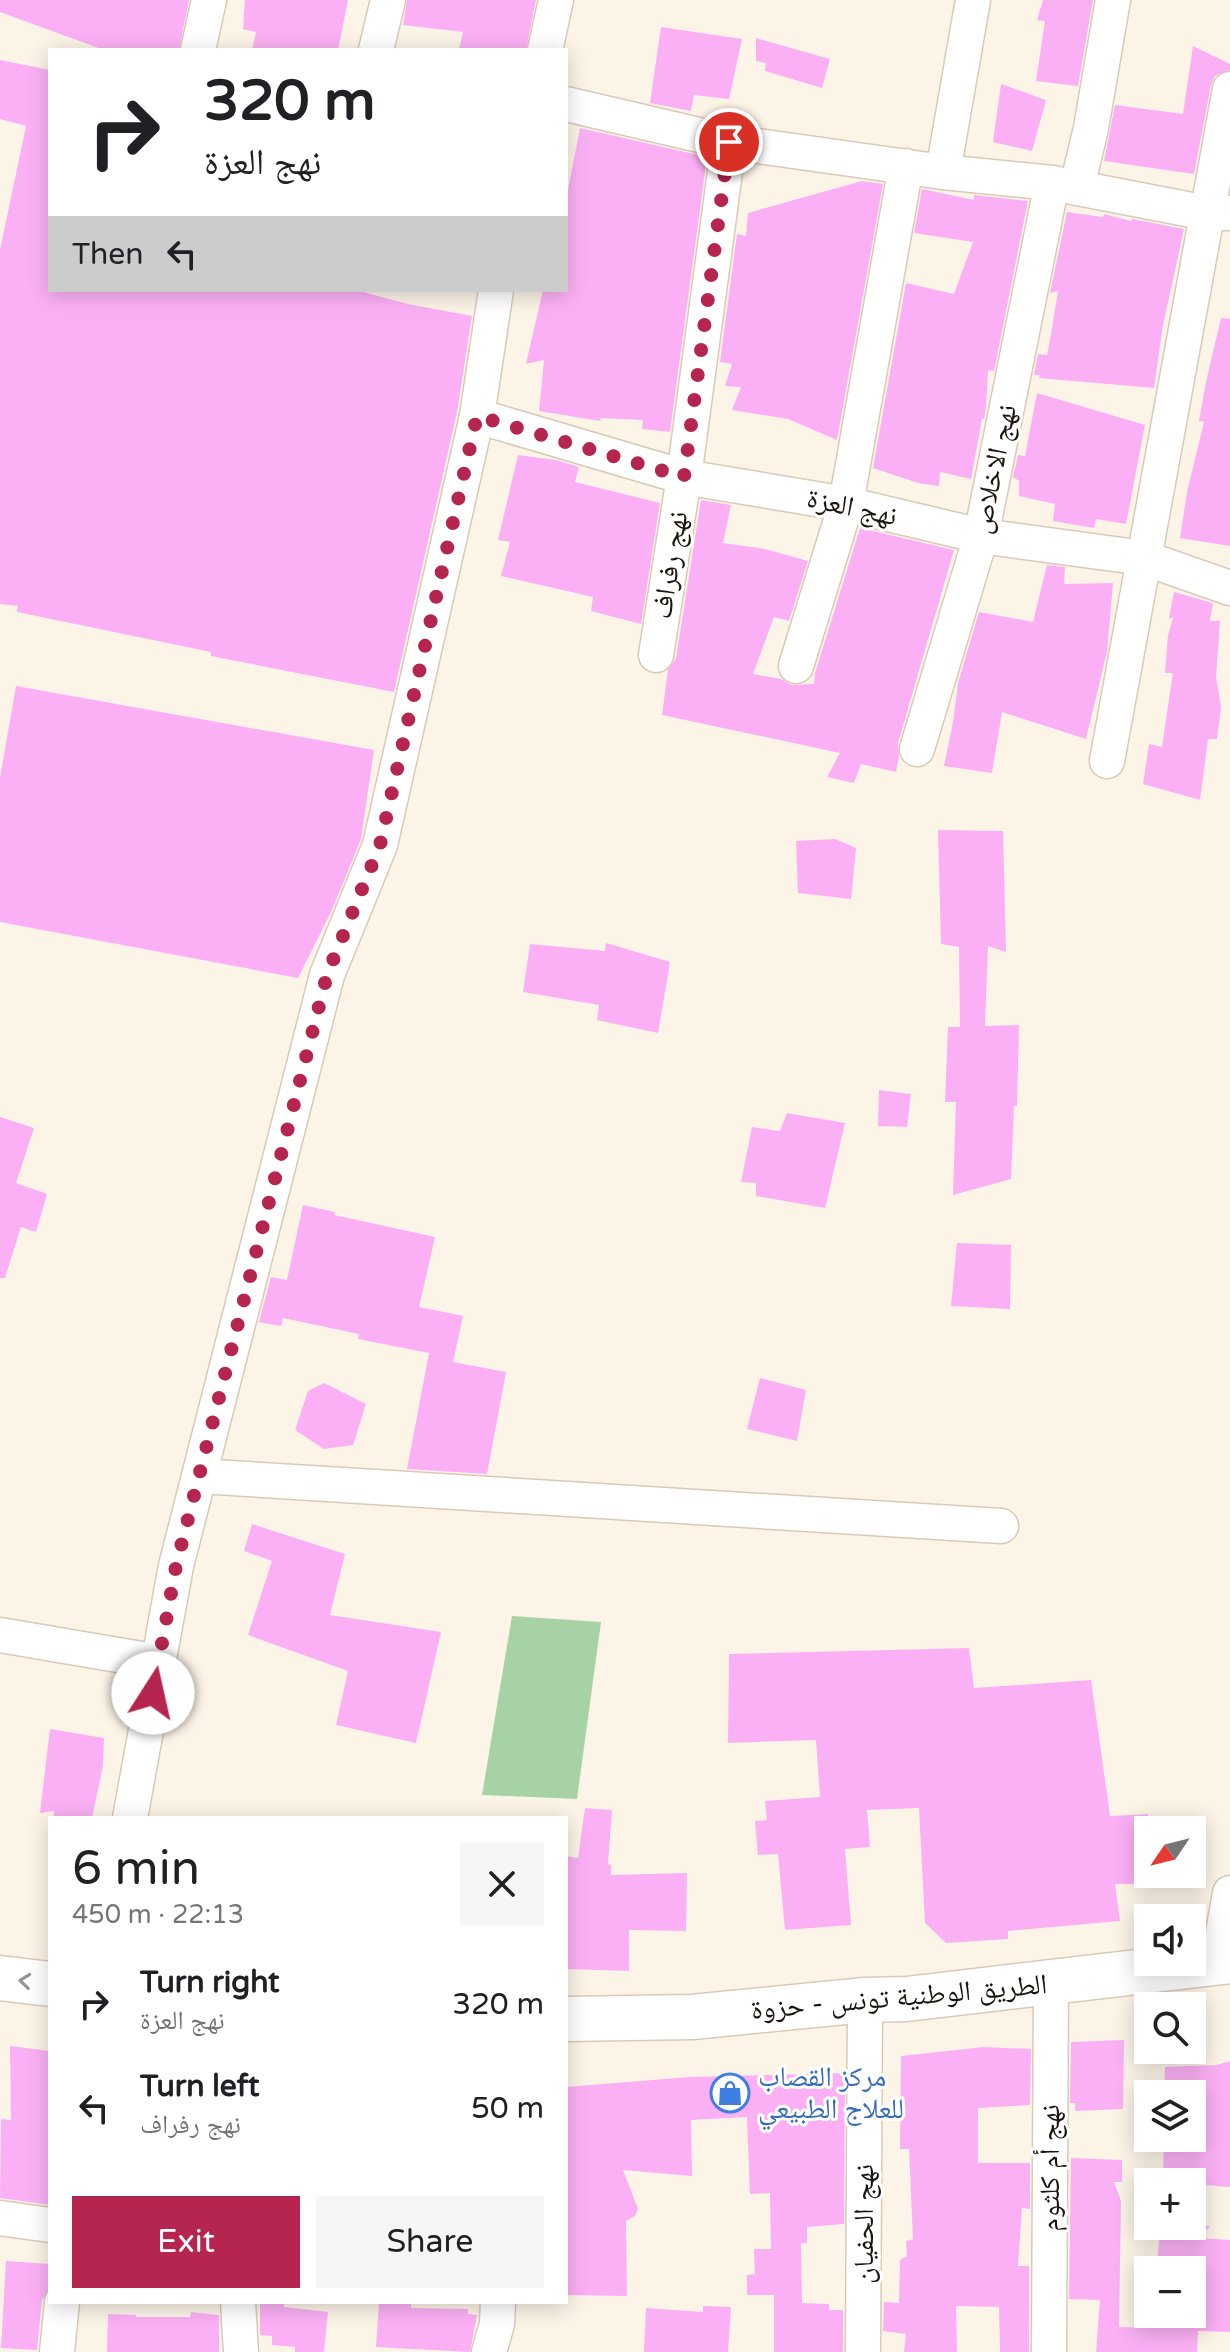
<!DOCTYPE html>
<html lang="en">
<head>
<meta charset="utf-8">
<style>
	body { margin:0; font-family:"Varela Round","Noto Naskh Arabic",sans-serif; background:#f6f6f6; color:#202124; height:100vh; display:flex; flex-direction:column; font-size:30px; white-space:nowrap }
	* { box-sizing:border-box; margin:0 }
	p { font-size:26px; color:#757577 }
	.icon { flex:none; width:44px; height:44px; fill:none; stroke:currentColor; stroke-width:2; stroke-linecap:round; stroke-linejoin:round }
	.map { position:relative; flex:1; overflow:hidden }
	.details { position:absolute; left:48px; top:1816px; width:520px; height:488px; display:flex; flex-direction:column; background:#fff; border-radius:0px; box-shadow:0 4px 20px #0003 }
	.details>* { flex:none }
	.banner { position:absolute; left:48px; top:48px; width:520px; height:244px; border-radius:0px; box-shadow:0 4px 20px #0003; background:#fff; color:#202124; overflow:hidden }
	.needle { width:52px; rotate:235deg }
	.fabs { position:absolute; left:1134px; top:1816px; display:grid; gap:16px }
	.fabs a { display:grid; place-items:center; width:72px; height:72px; border-radius:0px; background:#fff; box-shadow:0 4px 20px #0003; font-size:40px }
	.pin { position:absolute; display:grid; place-items:center; width:68px; height:68px; color:#fff; margin:-34px; border:4px solid #fff; border-radius:50%; box-shadow:0 2px 8px #0007 }
	.me { position:absolute; width:88px; margin:-44px; rotate:10deg; stroke-linejoin:round; filter:drop-shadow(0 0 6px #0008) }
	.turn { display:flex; align-items:center; gap:28px; height:168px; padding:0 24px; font-size:36px }
	.turn .icon { width:104px; height:104px; stroke-width:2.5 }
	.turn b { display:block; font-size:56px; line-height:68px }
	.then { display:flex; align-items:center; height:76px; padding:0 24px; background:#0003; gap:16px; font-size:30px }
	.round { display:grid; place-items:center; flex:none; width:84px; height:84px; border-radius:0px; background:#f6f6f6 }
	.summary { display:flex; align-items:center; justify-content:space-between; height:136px; padding:0 24px }
	h1 { font-size:48px; font-weight:600; line-height:60px }
	.primary-button { display:flex; gap:16px; margin-top:auto; padding:16px 24px }
	.primary-button a { flex:1; height:92px; border-radius:0px; background:#b62550; color:#fff; font-size:32px; font-weight:600; line-height:92px; text-align:center }
	.primary-button a+a { background:#f6f6f6; color:#202124 }
	ul { padding:0; list-style:none }
	li { display:flex; align-items:center; gap:24px; height:104px; padding:0 24px }
	li div { flex:1 }
	li b { display:block; font-size:30px }
	li em { font-style:normal }
	.map>svg:first-child { display:block }
	.green { fill:#a6d2a6 }
	.building { fill:#fbb0f5 }
	.lines { fill:none; stroke-linecap:round; stroke-linejoin:round }
	.minor-casing { stroke:#d9cab7; stroke-width:37 }
	.major-casing { stroke:#d9cab7; stroke-width:47 }
	.minor { stroke:#fff; stroke-width:34 }
	.major { stroke:#fff; stroke-width:44 }
	.oneway { stroke:#989693 }
	.route { stroke:#b62550; stroke-width:14; stroke-dasharray:0 25.2 }
	.labels { text-anchor:middle; dominant-baseline:central; stroke-width:6; stroke-linejoin:round; paint-order:stroke }
	.street-label { font-size:28px; fill:#1b160f; stroke:#fff }
	.shop-label { font-size:28px; fill:#366cbe; stroke:#fff; text-anchor:start }
</style>
</head>
<body>
<div class="map">
<svg width="1230" height="2352" viewBox="0 0 1230 2352">
	<rect width="100%" height="100%" fill="#fdf4e8"/>
	<!-- green -->
	<polygon class="green" points="512,1616 601,1622 577,1799 482,1795"/>
	<!-- building -->
	<g class="building">
		<polygon points="0,0 189,0 179,50 104,50 0,12"/>
		<polygon points="245,0 348,0 338,50 252,50 256,32 243,29"/>
		<polygon points="407,0 536,0 526,50 459,50 463,32 403,25"/>
		<polygon points="1043,0 1093,0 1078,86 1036,81 1045,21 1037,20"/>
		<polygon points="661,27 742,39 729,99 694,95 691,111 650,103"/>
		<polygon points="756,38 830,59 822,88 765,71 766,63 756,61"/>
		<polygon points="1193,46 1230,64 1230,70 1215,76 1211,85 1194,174 1104,161 1115,105 1183,114"/>
		<polygon points="0,60 50,70 50,290 356,290 408,304 472,316 457,412 394,692 211,656 211,652 17,612 18,606 0,604 0,250 26,126 0,119"/>
		<polygon points="1001,84 1046,100 1032,151 993,142"/>
		<polygon points="580,128 707,157 670,432 642,429 643,420 601,418 600,421 539,411 544,360 526,364 543,290 566,290 566,200"/>
		<polygon points="862,181 883,184 837,440 788,419 732,410 741,387 725,386 732,364 720,362 737,234 746,236 748,213"/>
		<polygon points="922,189 974,200 974,195 1028,201 994,371 988,370 986,408 984,419 982,419 971,479 940,472 939,486 918,483 873,468 906,283 954,294 973,242 914,233"/>
		<polygon points="1067,212 1103,217 1104,214 1131,221 1132,219 1184,229 1163,325 1154,388 1039,378 1040,375 1034,375 1038,354 1047,355 1051,334 1058,291 1050,293"/>
		<polygon points="1221,318 1230,319 1230,546 1180,538 1187,492 1204,422 1199,421 1206,382"/>
		<polygon points="1037,393 1145,425 1126,524 1096,519 1094,528 1053,521 1055,504 1019,496 1019,481 1013,477 1018,455 1025,456"/>
		<polygon points="518,455 556,460 579,467 575,482 660,503 641,624 591,611 593,597 501,576 510,542 498,540"/>
		<polygon points="701,500 731,505 723,543 765,549 808,561 789,621 774,617 753,674 781,679 791,685 814,684 815,673 860,528 954,550 898,743 899,757 896,772 861,764 854,783 827,777 840,753 662,715 668,670 676,658"/>
		<polygon points="1047,565 1065,567 1064,584 1113,583 1107,652 1086,739 1002,712 992,773 944,766 953,722 958,683 979,612 1033,622"/>
		<polygon points="1174,592 1213,603 1210,621 1220,621 1216,677 1221,707 1217,739 1208,739 1200,800 1143,784 1149,744 1162,747 1169,699 1173,673 1165,673 1168,635 1173,618 1169,618"/>
		<polygon points="16,686 374,750 361,839 332,910 298,978 0,922 0,778"/>
		<polygon points="938,830 1003,831 1006,952 988,946 985,1026 1019,1025 1017,1106 1014,1106 1011,1179 953,1195 956,1102 945,1102 948,1027 960,1027 959,947 941,944"/>
		<polygon points="835,839 856,848 851,899 798,893 796,841"/>
		<polygon points="606,943 670,962 658,1033 597,1020 599,1005 523,992 530,944 605,951"/>
		<polygon points="879,1090 911,1094 907,1127 878,1126"/>
		<polygon points="787,1113 845,1123 825,1208 756,1196 756,1183 741,1182 752,1127 780,1131"/>
		<polygon points="0,1117 34,1128 16,1183 47,1194 36,1232 21,1227 5,1278 0,1278"/>
		<polygon points="303,1205 335,1212 334,1215 435,1237 419,1307 463,1316 453,1362 506,1372 487,1474 407,1469 429,1353 358,1339 359,1334 283,1318 281,1326 259,1322 271,1277 287,1280"/>
		<polygon points="957,1243 1011,1245 1010,1309 951,1306"/>
		<polygon points="760,1378 806,1390 797,1441 747,1429"/>
		<polygon points="324,1383 366,1404 353,1445 324,1449 295,1430 308,1391"/>
		<polygon points="252,1524 345,1554 330,1615 441,1632 416,1743 336,1725 348,1671 248,1635 272,1561 244,1551"/>
		<polygon points="969,1648 974,1688 1091,1680 1110,1816 1148,1814 1148,1884 1115,1884 1120,1921 1008,1931 1008,1939 946,1943 925,1923 919,1808 867,1810 870,1847 845,1849 851,1925 785,1930 778,1854 758,1855 755,1821 767,1820 765,1801 820,1797 816,1740 728,1743 729,1654"/>
		<polygon points="50,1729 104,1738 103,1766 92,1818 53,1818 54,1811 40,1813"/>
		<polygon points="585,1808 612,1810 608,1864 611,1865 611,1875 687,1873 686,1931 629,1930 629,1971 566,1969 566,1856 578,1858"/>
		<polygon points="1124,2040 1123,2109 1075,2111 1075,2103 1070,2103 1071,2042"/>
		<polygon points="10,2046 50,2051 50,2205 0,2198 1,2119 11,2120"/>
		<polygon points="984,2047 1031,2049 1030,2105 978,2108 978,2163 1030,2163 1030,2209 1022,2208 1018,2266 1029,2266 1029,2352 1000,2352 999,2307 956,2306 957,2352 904,2352 906,2334 883,2331 884,2302 899,2303 900,2260 907,2256 906,2241 913,2239 909,2149 900,2149 901,2056"/>
		<polygon points="1230,2061 1230,2187 1163,2182 1164,2138 1192,2138 1192,2094 1164,2094 1165,2067 1217,2065"/>
		<polygon points="845,2073 844,2224 807,2227 807,2243 801,2243 802,2303 829,2304 829,2310 843,2310 843,2352 774,2352 774,2295 747,2295 747,2275 755,2274 754,2249 771,2249 770,2193 750,2194 747,2117 691,2120 692,2176 623,2170 638,2209 635,2216 626,2221 627,2296 566,2295 566,2087 690,2077"/>
		<polygon points="1071,2158 1122,2160 1122,2182 1114,2182 1121,2201 1119,2327 1154,2328 1155,2314 1192,2314 1192,2270 1157,2270 1160,2226 1210,2226 1199,2238 1230,2240 1230,2332 1198,2331 1197,2352 1096,2352 1100,2300 1069,2299"/>
		<polygon points="6,2261 50,2264 50,2287 42,2300 37,2350 1,2348"/>
		<polygon points="260,2302 284,2302 284,2307 328,2312 324,2352 295,2352 295,2347 272,2345 272,2336 260,2335"/>
		<polygon points="379,2302 411,2302 411,2308 468,2309 468,2314 477,2315 470,2352 376,2347"/>
		<polygon points="703,2306 731,2307 728,2352 644,2352 646,2308 703,2312"/>
		<polygon points="191,2312 219,2315 219,2352 107,2352 108,2314 136,2315 136,2317 190,2317"/>
	</g>
	<g class="lines">
		<!-- minor casing -->
		<g class="minor-casing">
			<g id="minor">
				<polyline points="198,50 209,0"/>
				<polyline points="376,50 388,0"/>
				<polyline points="545,50 556,0"/>
				<polyline points="566,104 729,142 943,172 1052,183 1207,213 1230,213"/>
				<polyline points="943,172 973,0"/>
				<polyline points="1077,187 1091,128 1113,0"/>
				<polyline points="477,416 684,477 846,504 981,536 1144,558 1230,588"/>
				<polyline points="656,655 684,477 729,142"/>
				<polyline points="796,666 846,504 906,166"/>
				<polyline points="917,749 981,536 1052,183"/>
				<polyline points="1107,761 1230,89"/>
				<polyline points="199,1476 1001,1526"/>
				<polyline points="0,1635 159,1662"/>
				<polyline points="130,1818 176,1566 327,975 380,845 477,416 496,290"/>
				<polyline points="1218,1962 1230,1893"/>
				<polyline points="0,2218 50,2225"/>
				<polyline points="238,2302 241,2352"/>
				<polyline points="57,2352 62,2302"/>
				<polyline points="489,2352 497,2324 498,2302"/>
				<polyline points="863,2352 865,2000"/>
				<polyline points="1049,2352 1051,1983"/>
			</g>
		</g>
		<!-- major casing -->
		<g class="major-casing">
			<g id="major">
				<polyline points="0,1978 50,1984"/>
				<polyline points="566,2019 692,2017 865,2000 907,1999 1230,1961"/>
			</g>
		</g>
		<!-- minor -->
		<use href="#minor" class="minor"/>
		<!-- major -->
		<use href="#major" class="major"/>
	</g>
	<!-- one-way arrows -->
	<defs><path id="oneway-chevron" d="M-2-3.5L2.5 0L-2 3.5" fill="none" stroke-width="1.6" stroke-linecap="round" stroke-linejoin="round" transform="scale(2)"/></defs>
	<use class="oneway" href="#oneway-chevron" transform="translate(25 1981) rotate(-174)"/>
	<g class="lines">
		<!-- route -->
		<polyline class="route" points="153,1693 176,1566 327,975 380,845 477,416 684,477 729,142"/>
	</g>
	<!-- icons -->
	<defs>
		<g id="shop-ring" transform="scale(2)"><circle r="9.5" fill="#fff" stroke="#3f7fe0" stroke-width="1.5"/><path d="M-5-2.5h2.3a2.7 3.5 0 0 1 5.4 0H5L5.5 6h-11ZM-1.5-2.5h3a1.5 2.3 0 0 0-3 0Z" fill="#3f7fe0"/></g>
	</defs>
	<g fill-rule="evenodd">
		<use href="#shop-ring" x="730" y="2093"/>
	</g>
	<g class="labels">
		<!-- street labels -->
		<g class="street-label">
			<text transform="translate(994 469) rotate(-78)">نهج الاخلاص</text>
			<text transform="translate(852 507) rotate(12)">نهج العزة</text>
			<text transform="translate(670 565) rotate(-81)">نهج رفراف</text>
			<text transform="translate(899 1997) rotate(-5)">الطريق الوطنية تونس - حزوة</text>
			<text transform="translate(1050 2168) rotate(-90)">نهج أم كلثوم</text>
			<text transform="translate(864 2224) rotate(-90)">نهج الحفيان</text>
		</g>
		<!-- shop labels -->
		<g class="shop-label">
			<text x="758" y="2077">مركز القصاب<tspan x="758" dy="32">للعلاج الطبيعي</tspan></text>
		</g>
	</g>
</svg>
<div class="fabs">
<a><svg class="needle" viewBox="-14 -14 28 28"><path d="M0-13l5 13h-10z" fill="#e53935"/><path d="M0 13l5-13h-10z" fill="#757577"/></svg></a>
<a><svg class="icon" aria-label="sound" viewBox="0 0 24 24"><path d="M4 9h4l5-4v14l-5-4H4zM17 9q2 3 0 6"/></svg></a>
<a><svg class="icon" aria-label="search" viewBox="0 0 24 24"><circle cx="10" cy="10" r="6"/><path d="M15 15l6 6"/></svg></a>
<a><svg class="icon" aria-label="layers" viewBox="0 0 24 24"><path d="M12 4l9 5-9 5-9-5zM3 14l9 5 9-5"/></svg></a>
<a>+</a>
<a>−</a>
</div>
<div class="pin" style="left:729px;top:142px;background:#d93025"><svg class="icon" aria-label="arrive" viewBox="0 0 24 24"><path d="M6 21V4h12l-3 4 3 4H6"/></svg></div>
<svg class="me" style="left:153px;top:1693px" viewBox="-20 -20 40 40"><circle r="19" fill="#fff"/><path d="M0-13L10 11 0 6-10 11z" fill="#b62550"/></svg>
<div class="banner">
<div class="turn"><svg class="icon" aria-label="right" viewBox="0 0 24 24"><path d="M7 20v-9h11M14 6l5 5-5 5"/></svg><div><b>320 m</b>نهج العزة</div></div>
<div class="then">Then<svg class="icon" aria-label="left" viewBox="0 0 24 24"><path d="M17 20v-9H6M10 6l-5 5 5 5"/></svg></div>
</div>
<section class="details">
<div class="summary"><div><h1>6 min</h1><p>450 m · 22:13</p></div><a class="round"><svg class="icon" aria-label="close" viewBox="0 0 24 24"><path d="M6 6l12 12M18 6L6 18"/></svg></a></div>
<ul>
<li><svg class="icon" aria-label="right" viewBox="0 0 24 24"><path d="M7 20v-9h11M14 6l5 5-5 5"/></svg><div><b>Turn right</b><p>نهج العزة</p></div><em>320 m</em></li>
<li><svg class="icon" aria-label="left" viewBox="0 0 24 24"><path d="M17 20v-9H6M10 6l-5 5 5 5"/></svg><div><b>Turn left</b><p>نهج رفراف</p></div><em>50 m</em></li>
</ul>
<div class="primary-button"><a>Exit</a><a>Share</a></div>
</section>
</div>
</body>
</html>
